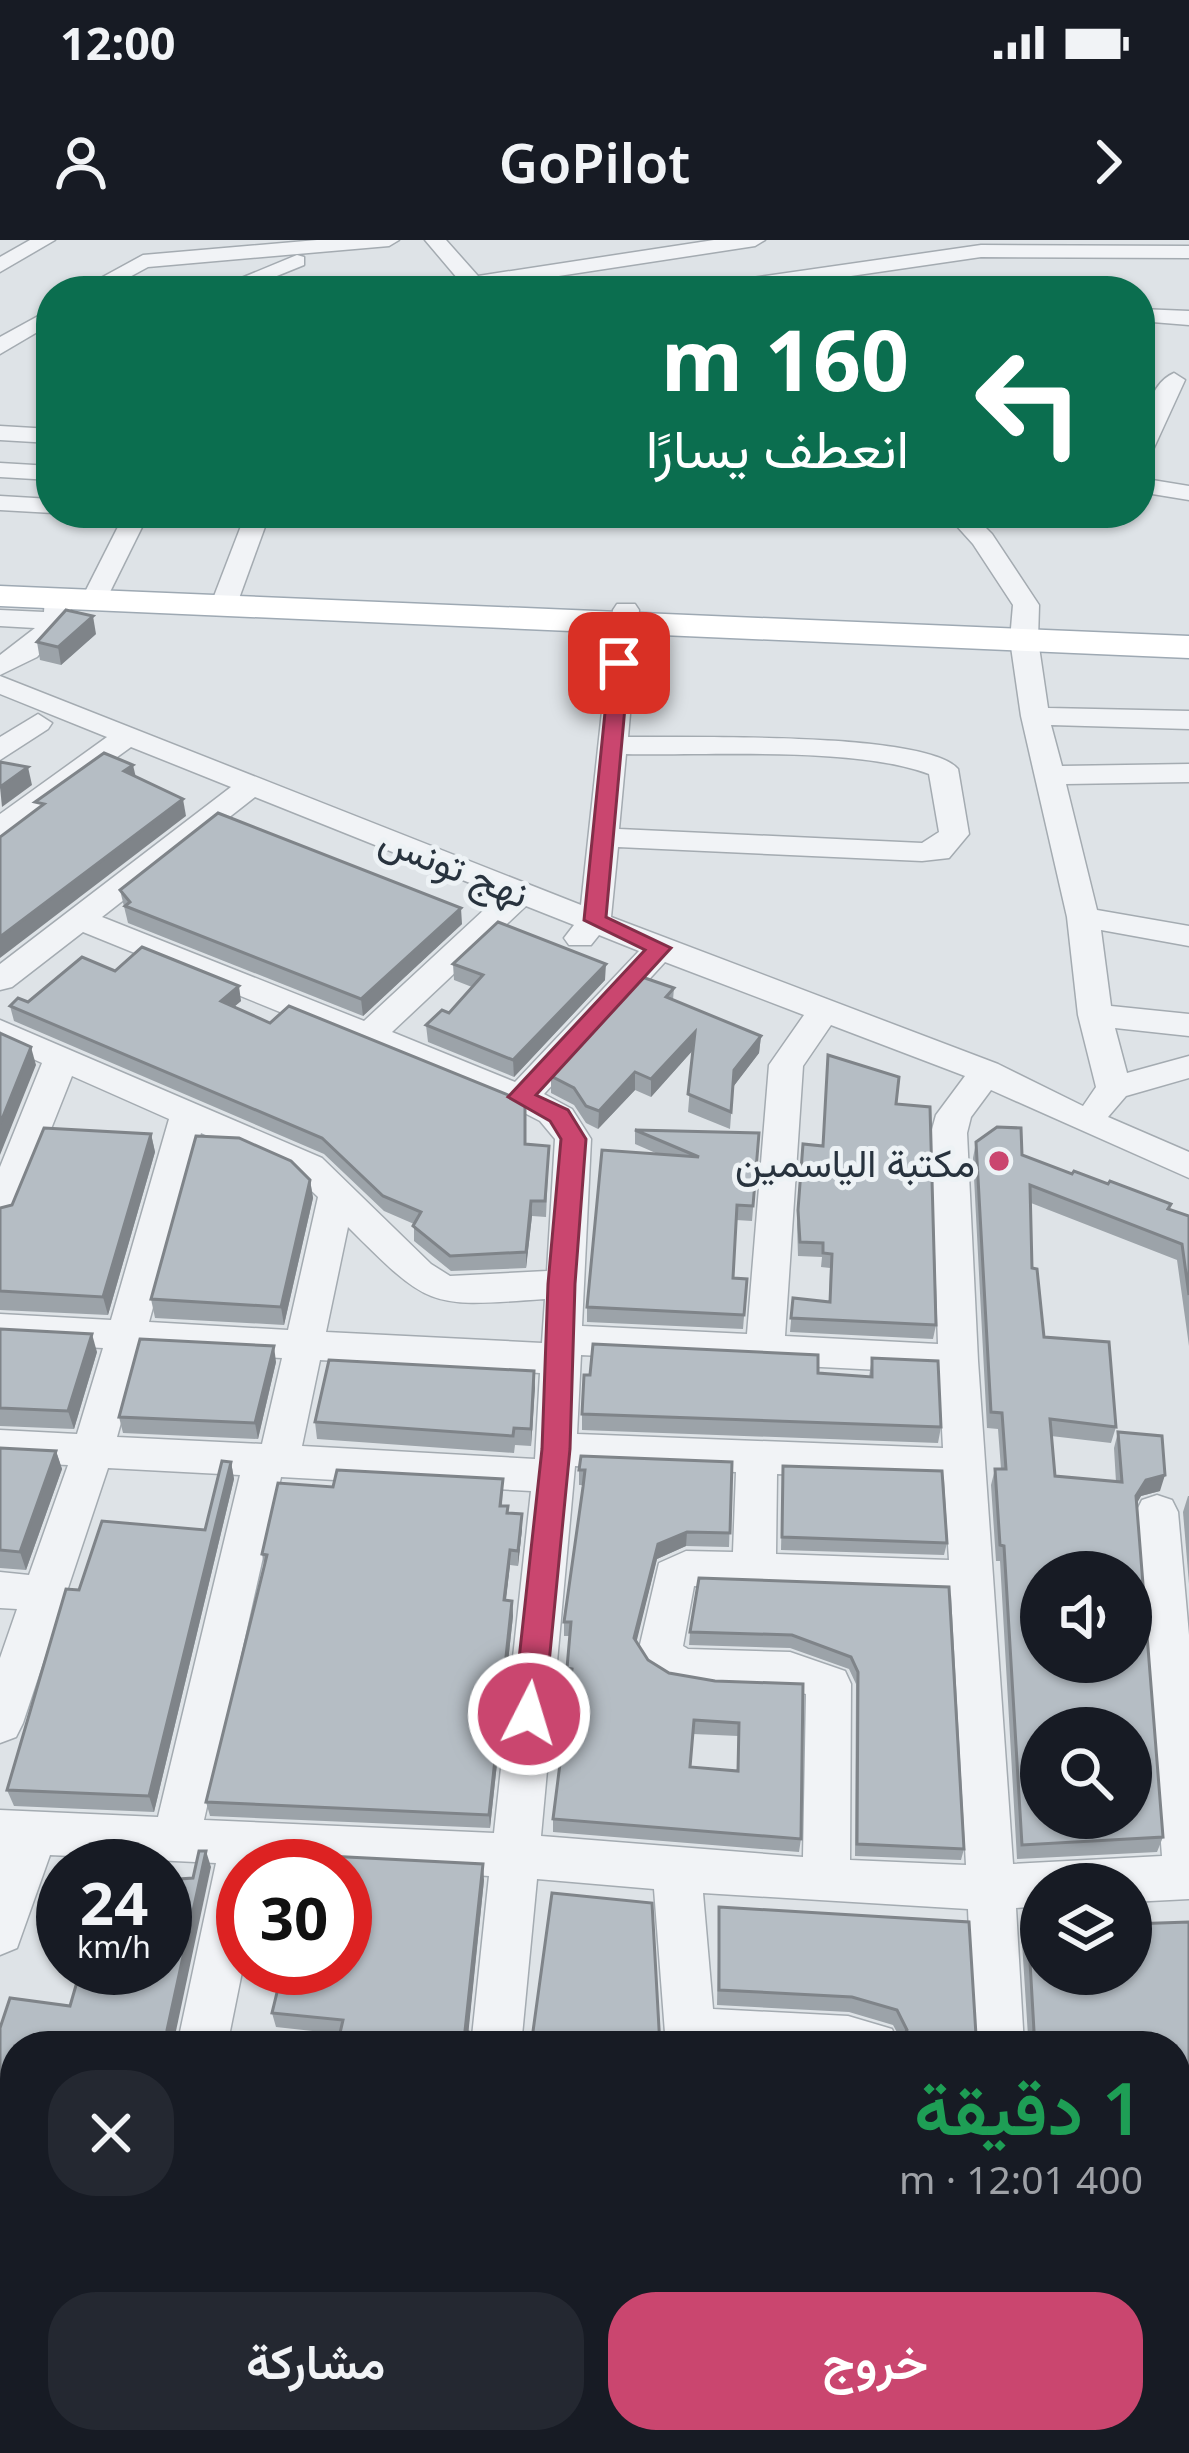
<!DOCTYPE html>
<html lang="ar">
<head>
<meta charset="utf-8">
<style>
	body { margin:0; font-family:"Noto Sans",Vazirmatn,sans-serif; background:#242831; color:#f1f3f6; direction:rtl; height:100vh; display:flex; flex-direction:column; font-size:45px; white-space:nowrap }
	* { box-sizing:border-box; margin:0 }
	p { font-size:39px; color:#9ea1a6 }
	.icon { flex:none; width:66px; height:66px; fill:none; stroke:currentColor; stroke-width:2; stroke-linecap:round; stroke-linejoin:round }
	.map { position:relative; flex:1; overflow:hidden; direction:ltr }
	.panel { position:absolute; left:0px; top:1791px; width:1191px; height:423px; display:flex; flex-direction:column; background:#171b24; border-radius:48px 48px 0 0; box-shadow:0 3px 9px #0004; direction:rtl }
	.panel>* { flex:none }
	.guide { position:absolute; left:36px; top:36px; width:1119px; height:252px; border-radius:48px; box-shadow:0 3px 9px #0004; direction:rtl; background:#0b6e4f; color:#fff; overflow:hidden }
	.controls { position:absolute; left:1020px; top:1311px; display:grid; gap:24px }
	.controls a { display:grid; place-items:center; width:132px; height:132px; border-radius:50%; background:#171b24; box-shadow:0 3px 9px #0004; font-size:60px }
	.speed { position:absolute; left:36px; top:1599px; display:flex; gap:24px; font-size:60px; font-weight:700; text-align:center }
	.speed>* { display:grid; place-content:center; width:156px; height:156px; border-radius:50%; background:#171b24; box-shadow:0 3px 9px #0004; line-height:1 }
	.speed small { font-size:30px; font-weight:400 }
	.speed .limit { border:18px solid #d22; background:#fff; color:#111 }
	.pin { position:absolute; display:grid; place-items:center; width:102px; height:102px; color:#fff; margin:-51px; border-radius:24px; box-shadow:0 6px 18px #0006 }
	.me { position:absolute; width:132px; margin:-66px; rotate:5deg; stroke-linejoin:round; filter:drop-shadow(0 0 9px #0008) }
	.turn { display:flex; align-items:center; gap:42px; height:252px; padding:0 48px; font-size:54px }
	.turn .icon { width:156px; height:156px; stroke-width:2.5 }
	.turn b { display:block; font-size:84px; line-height:102px }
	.round { display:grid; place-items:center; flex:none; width:126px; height:126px; border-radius:48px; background:#242831 }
	.headline { display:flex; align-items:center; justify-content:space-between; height:204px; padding:0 48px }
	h1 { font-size:72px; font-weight:600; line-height:90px; color:#1e9e55 }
	.button { display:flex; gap:24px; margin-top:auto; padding:24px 48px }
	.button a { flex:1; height:138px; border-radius:48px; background:#ca466f; color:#fff; font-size:48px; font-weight:600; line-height:138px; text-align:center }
	.button a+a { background:#242831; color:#f1f3f6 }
	.status { display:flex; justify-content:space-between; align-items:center; height:84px; padding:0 60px; background:#171b24; direction:ltr }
	.status svg { height:33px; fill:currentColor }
	header { display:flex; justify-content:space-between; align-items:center; height:156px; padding:0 48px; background:#171b24; font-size:54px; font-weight:600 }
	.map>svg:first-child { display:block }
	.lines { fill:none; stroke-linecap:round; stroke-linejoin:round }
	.minor-casing { stroke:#a4abb1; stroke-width:3 }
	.major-casing { stroke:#9ea9b3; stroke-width:3 }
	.minor { fill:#f1f3f6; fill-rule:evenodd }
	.major { fill:#fff; fill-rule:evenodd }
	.wall { fill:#9ca3a9; fill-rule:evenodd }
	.shaded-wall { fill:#7f8489 }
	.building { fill:#b5bdc4; stroke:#7f8489; stroke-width:3; fill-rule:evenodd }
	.route { fill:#ca466f; stroke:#832e48; stroke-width:3 }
	.poi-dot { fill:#ca466f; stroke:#edf2f5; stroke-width:4.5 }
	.labels { text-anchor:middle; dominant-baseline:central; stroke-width:10; stroke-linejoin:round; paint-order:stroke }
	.street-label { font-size:39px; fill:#28333e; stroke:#edf2f5 }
	.poi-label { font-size:39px; fill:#28333e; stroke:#edf2f5; text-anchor:end }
</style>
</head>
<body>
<div class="status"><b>12:00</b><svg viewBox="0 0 49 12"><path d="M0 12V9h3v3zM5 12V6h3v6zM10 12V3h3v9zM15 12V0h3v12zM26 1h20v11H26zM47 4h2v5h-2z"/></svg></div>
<header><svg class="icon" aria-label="forward" viewBox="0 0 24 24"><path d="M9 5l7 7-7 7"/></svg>GoPilot<svg class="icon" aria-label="person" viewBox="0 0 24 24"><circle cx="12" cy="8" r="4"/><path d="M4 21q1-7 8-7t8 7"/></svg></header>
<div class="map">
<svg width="1189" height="2213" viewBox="0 0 1189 2213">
	<rect width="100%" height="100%" fill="#dee3e7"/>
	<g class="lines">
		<!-- minor casing -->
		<g class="minor-casing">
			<g id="minor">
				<polygon points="30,0 55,0 0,32 0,17"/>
				<polygon points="317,0 399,0 389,6 148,27 104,51 77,51 143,15"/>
				<polygon points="425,0 446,0 478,36 714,0 765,0 755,6 461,51 408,51 419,45 458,39"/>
				<polygon points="981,5 1189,6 1189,18 981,17 748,51 693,51 704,45"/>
				<polygon points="297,15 304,17 304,25 240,51 210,51"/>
				<polygon points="51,69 51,84 0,114 0,97"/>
				<polygon points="1140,69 1189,71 1189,85 1140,81"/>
				<path d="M1174,133L1185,140L1152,212L1140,219C1140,192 1146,145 1174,133Z"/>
				<polygon points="0,186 51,189 51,203 0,200"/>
				<polygon points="0,223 51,226 51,240 0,237"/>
				<polygon points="1140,238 1189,246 1189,260 1140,252"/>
				<polygon points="0,256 51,259 53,273 0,270"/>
				<polygon points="125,273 149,273 104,364 86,364 82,358"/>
				<polygon points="246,273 270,273 237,364 233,370 215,370 211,364"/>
				<path d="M945,273H971L992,294L1039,365L1038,400L1048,468L1189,471V489L1051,485L1062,526L1189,524V542L1066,544L1097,670L1189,686V706L1101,690L1111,766L1189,774V796L1115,788L1127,833L1189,816V838L1126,856L1108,877L1189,912V938L991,850L971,877L967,893L978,1121L1013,1624L1162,1616L1136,1272L1142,1260L1157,1255L1172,1260L1178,1272L1189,1395V1659L1131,1662V1644H1041V1666L1016,1668L1024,1806H974L968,1669L703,1653L713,1769L848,1776L892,1789L899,1806H666L654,1649L537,1639L521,1806H471L489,1636L345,1626H243V1727L227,1806H177L216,1623L50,1615L17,1708L0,1715V1570L158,1577L240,1235L108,1228L23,1483L16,1497L0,1503V1418L17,1369L0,1368V1332L29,1335L68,1225L0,1222V1190L77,1194L103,1108L0,1102V1074L111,1080L169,879L72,836L18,972L13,981L0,985V927L42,823L0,804V780L322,918L431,1024L450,1036L547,1031L555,899L540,881L509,865L83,692L12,747L0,750V724L231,547L131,507L11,594L0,597V574L107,497L0,454V436L581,665L613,370L617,364H635L639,370L628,497C686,498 925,491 958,529L969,594L949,618L922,621L618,607L611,677L998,824L1083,866L1096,847L1078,775L1067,677L1021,476L1010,400L1013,365L973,304ZM626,514C709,516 854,506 929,534L939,592L922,603L619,589ZM255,557L500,655L364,781L102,677ZM526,666L574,685L564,698L569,705H591L599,695L639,711L515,842L392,792ZM665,722L804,775L769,825L747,1094L582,1086L591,899L572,869L544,854ZM831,785L965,836L936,875L931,893L938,1104L785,1096L803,826ZM201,893L296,936L318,957L288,1090L149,1082ZM348,987C431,1070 429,1067 545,1059L542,1103L326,1092ZM141,1110L282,1118L262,1204L117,1197ZM581,1115L939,1133L943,1208L577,1194ZM320,1120L540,1133L535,1219L302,1206ZM575,1226L736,1232L733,1312L686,1311L659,1323L638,1413C667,1473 756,1439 806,1454L803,1617L541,1596ZM777,1234L944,1240L949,1320L776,1314ZM281,1237L531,1251L494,1593L204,1580ZM694,1346L951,1355L966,1625L850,1620L851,1444L845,1431L790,1412L688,1409L683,1406Z"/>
				<polygon points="58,349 71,357 70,381 37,417 0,435 0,415 35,388 0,386 0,370 44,372 45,357"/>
				<polygon points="38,474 52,483 48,489 0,520 0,497"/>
				<polygon points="87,2199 145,2199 142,2213 84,2213"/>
				<polygon points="221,2199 279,2199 277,2213 219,2213"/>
				<polygon points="428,2199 570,2199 576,2213 430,2213"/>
				<polygon points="603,2199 686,2199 680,2213 597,2213"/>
				<rect x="859" y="2199" width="58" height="14"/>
				<polygon points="987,2199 1045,2199 1046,2213 988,2213"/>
			</g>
		</g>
		<!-- major casing -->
		<g class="major-casing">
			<polygon id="major" points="0,346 1189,396 1189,418 0,366"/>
		</g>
		<!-- minor -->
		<use href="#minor" class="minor"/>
		<!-- major -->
		<use href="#major" class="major"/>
	</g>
	<!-- wall -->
	<g class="wall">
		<polygon points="96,394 61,425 40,420 37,402"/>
		<polygon points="120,650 462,684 363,776 128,683"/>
		<polygon points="453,724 605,740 514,837 428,802 426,785 449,773 472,747 454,740"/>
		<polygon points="115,731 241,761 234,767 525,904 549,906 546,977 532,976 526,1028 451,1031 414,1001 414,984 384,971 324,914 14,781 10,766 28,762"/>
		<polygon points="674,748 673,760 761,796 759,813 733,847 730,889 688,872 693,810 651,857 635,850 598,889 586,883 574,865 551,853 551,836"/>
		<polygon points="896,864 936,1085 933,1099 790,1092 793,1058 829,1062 830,1028 821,1027 822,1017 798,1016 797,984 803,904 822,906"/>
		<polygon points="635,890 759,893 752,981 736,980 733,1038 747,1039 743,1089 587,1082 587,1067 658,914 635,904"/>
		<polygon points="151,894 155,912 108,1075 0,1070 0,968 12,965"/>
		<polygon points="976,902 1022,915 1072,934 1171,964 1169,970 1189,976 1189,1106 1177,1020 1031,963 1032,1028 1044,1097 1116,1187 1111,1203 1051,1196 1055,1236 1116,1242 1114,1208 1118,1192 1160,1251 1141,1256 1137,1262 1163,1597 1157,1612 1017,1619 1000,1321 996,1321 991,1245 995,1229 1001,1229 998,1189 987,1188 973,918"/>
		<polygon points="310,940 313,958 284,1085 155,1078 151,1059"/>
		<polygon points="0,1089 97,1112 74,1189 0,1186"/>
		<polygon points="872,1118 941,1187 938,1203 582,1190 582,1174 590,1135 818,1133 869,1137"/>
		<polygon points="276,1122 258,1199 123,1193 119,1177"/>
		<polygon points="534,1131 531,1206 515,1205 514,1213 317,1199 315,1182"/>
		<polygon points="0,1208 56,1211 62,1229 26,1330 0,1328"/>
		<polygon points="231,1222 234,1239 154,1572 14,1566 7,1550 79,1350 205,1290"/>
		<path d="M732,1222L729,1307L686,1306L657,1319L636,1401L648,1420L669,1433L715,1441L803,1444L801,1599L799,1612L553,1592V1579L570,1443L567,1442V1428L570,1396H564V1382L584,1245H579V1230ZM693,1494L738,1496L737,1531L690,1527Z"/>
		<polygon points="783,1226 947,1303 944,1315 781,1310"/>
		<polygon points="503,1239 502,1266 508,1266 508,1273 522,1289 518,1326 510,1325 506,1360 512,1361 513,1376 490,1588 210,1576 206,1562 264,1325 262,1314 333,1247"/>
		<polygon points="1188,1256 1189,1256 1189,1344 1183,1272"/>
		<polygon points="949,1347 964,1609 961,1620 855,1616 856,1444 849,1429 790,1408 689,1405 690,1392"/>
		<polygon points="484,1640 468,1792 482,1796 483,1806 337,1806 340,1794 276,1787 272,1773"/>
		<polygon points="719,1667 969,1682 976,1795 1028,1796 1022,1702 1028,1687 1041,1686 1041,1734 1131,1734 1131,1684 1189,1682 1189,2213 1065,2213 1070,2205 1072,2205 1072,2199 1176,2199 1176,1806 764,1806 765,1796 899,1796 893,1785 849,1772 717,1765"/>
		<polygon points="572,2199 600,2199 596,2206 636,2213 578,2213"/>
		<polygon points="927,2199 989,2199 989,2202 1017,2213 928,2213"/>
		<polygon points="502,2208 566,2208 566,2213 503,2213"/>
	</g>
	<!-- shaded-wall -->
	<g class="shaded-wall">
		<polygon points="93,376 96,394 61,425 58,407"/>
		<polygon points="133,525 137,542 124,531"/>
		<polygon points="28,527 32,545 2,567 0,547"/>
		<polygon points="183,559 186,576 0,718 0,697"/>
		<polygon points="461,668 462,684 363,776 361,759"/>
		<polygon points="606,724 605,740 514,837 513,820"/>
		<polygon points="239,746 241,761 223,776 221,761"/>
		<polygon points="695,792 694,809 651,857 651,839"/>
		<polygon points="761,796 759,813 733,847 730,889 734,830"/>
		<polygon points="31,807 36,825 0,915 0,884"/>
		<polygon points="635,832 635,850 598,889 599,871"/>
		<polygon points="151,894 155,912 108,1075 103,1057"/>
		<polygon points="310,940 313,958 284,1085 281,1067"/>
		<polygon points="531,961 532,976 526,1028 526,1012"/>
		<polygon points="92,1094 97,1112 74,1189 68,1171"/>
		<polygon points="274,1106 276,1122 258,1199 255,1183"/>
		<polygon points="534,1131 535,1148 531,1206 531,1189"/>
		<polygon points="56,1211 62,1229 26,1330 20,1312"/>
		<polygon points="231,1222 234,1239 154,1572 149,1556"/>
		<polygon points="1165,1235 1160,1251 1141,1256 1132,1272 1136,1256 1146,1240"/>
		<polygon points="522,1274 522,1289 518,1326 518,1311"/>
		<polygon points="687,1292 686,1306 657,1319 634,1412 634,1398 658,1304"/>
		<polygon points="510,1310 510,1325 504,1375 504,1360"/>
		<polygon points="512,1361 513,1376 490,1588 489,1575"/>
		<polygon points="206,1611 211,1627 173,1805 167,1790"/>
		<polygon points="483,1624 484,1640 467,1806 465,1791"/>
	</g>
	<!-- building -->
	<g class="building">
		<polygon points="66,370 93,376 58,407 37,402"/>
		<polygon points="104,513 133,525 124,531 183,559 0,697 0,597 44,564 35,562"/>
		<polygon points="0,522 28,527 0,547"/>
		<polygon points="218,573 461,668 361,759 125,666 130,662 120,650"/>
		<polygon points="498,682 606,724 513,820 426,785 442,770 449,773 483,735 453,724"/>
		<polygon points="142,707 239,746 221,761 270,783 289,766 506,854 525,863 525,904 549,906 545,961 531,961 526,1012 450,1016 413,986 421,972 383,956 322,898 10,766 18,758 28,762 82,717 115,731"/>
		<polygon points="642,737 674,748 666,757 761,796 734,830 731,872 688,854 695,792 651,839 635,832 599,871 586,866 574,848 551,836"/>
		<polygon points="0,793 31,807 0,884"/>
		<polygon points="828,815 899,837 896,864 930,867 936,1085 791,1078 793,1058 830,1062 832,1014 823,1013 823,1003 800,1002 798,970 803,904 823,906"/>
		<path d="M997,887L1021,888L1022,915L1072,934L1074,931L1108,944L1110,941L1171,964L1168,969L1189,976V1055L1182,1004L1030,945L1032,1028L1037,1029L1044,1097L1109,1102L1116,1187L1050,1179L1055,1236L1122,1242L1118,1192L1162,1196L1165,1235L1146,1240L1136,1256L1163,1597L1022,1605L1004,1306L1000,1305L995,1229H1006L1002,1173L991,1172L976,902ZM1041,1332H1131V1422H1041ZM1041,1488H1131V1578H1041Z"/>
		<polygon points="44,888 151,894 103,1057 0,1051 0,968 12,965"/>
		<polygon points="635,890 759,893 753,966 737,965 733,1038 747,1039 744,1075 587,1067 602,910 699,917"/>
		<polygon points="196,896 239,898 291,921 310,940 281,1067 151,1059"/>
		<polygon points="0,1089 92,1094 68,1171 0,1168"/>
		<polygon points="140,1099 274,1106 255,1183 119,1177"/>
		<polygon points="593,1104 818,1115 818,1133 872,1137 872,1118 938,1121 941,1187 582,1174 584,1135 590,1135"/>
		<polygon points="329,1120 534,1131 531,1189 514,1188 513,1196 315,1182"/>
		<polygon points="0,1208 56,1211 20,1312 0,1310"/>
		<path d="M581,1216L732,1222L730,1293L687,1292L658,1304L634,1398L648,1420L669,1433L715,1441L803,1444L801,1599L553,1579L572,1429L567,1428L571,1382H564L583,1247L585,1230H579ZM694,1480L739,1483L738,1531L690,1527Z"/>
		<polygon points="222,1221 231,1222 149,1556 7,1550 66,1349 79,1350 102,1281 205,1290"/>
		<polygon points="783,1226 942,1231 947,1303 782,1297"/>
		<polygon points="337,1230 503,1239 500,1266 508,1266 507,1273 522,1274 518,1311 510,1310 504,1360 512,1361 489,1575 206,1562 267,1315 262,1314 278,1243 333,1247"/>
		<polygon points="699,1338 949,1347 964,1609 857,1604 858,1432 851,1417 792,1395 690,1392"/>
		<polygon points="199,1611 206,1611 167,1790 172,1796 195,1796 193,1806 15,1806 15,2199 74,2199 73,2205 95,2207 94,2213 0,2213 0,1788 10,1758 70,1766 81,1728 165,1728 165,1640 193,1638"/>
		<polygon points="308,1615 483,1624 465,1791 482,1796 481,1806 436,1804 436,1806 337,1806 343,1780 272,1773 283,1728 345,1728 345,1626 306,1626"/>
		<polygon points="552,1653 652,1663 660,1806 531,1806"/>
		<polygon points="719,1667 969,1682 976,1795 1029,1796 1034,1791 1028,1687 1041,1686 1041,1734 1131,1734 1131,1684 1189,1682 1189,2213 1071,2213 1070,2205 1080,2205 1079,2199 1176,2199 1176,1806 764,1806 765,1796 903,1796 907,1790 897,1770 852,1757 719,1750"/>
		<polygon points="298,2199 423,2199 425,2206 449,2207 448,2213 296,2213"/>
		<polygon points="576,2199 594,2199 597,2207 636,2207 636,2213 579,2205"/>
		<rect x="778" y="2199" width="62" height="14"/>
		<polygon points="932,2199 989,2199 989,2202 1016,2207 1017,2213 933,2213"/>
		<polygon points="502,2208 566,2208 565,2211 545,2208 544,2213"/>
	</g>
	<!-- route -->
	<polygon class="route" points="619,418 629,423 606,677 671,708 536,855 568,870 586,899 575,1044 570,1209 544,1474 540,1483 529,1487 517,1483 513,1474 542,1209 548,1044 561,899 550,881 508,857 645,710 584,680 610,423"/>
	<!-- markers -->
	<circle class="poi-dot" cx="999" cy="921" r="12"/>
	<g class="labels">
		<!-- street labels -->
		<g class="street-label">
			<text transform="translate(455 625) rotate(22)">نهج تونس</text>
		</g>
		<!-- poi labels -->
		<g class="poi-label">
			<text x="975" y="921">مكتبة الياسمين</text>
		</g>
	</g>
</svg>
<div class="controls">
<a><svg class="icon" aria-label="sound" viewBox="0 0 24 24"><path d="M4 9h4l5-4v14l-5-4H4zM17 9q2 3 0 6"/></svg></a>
<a><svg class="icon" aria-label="search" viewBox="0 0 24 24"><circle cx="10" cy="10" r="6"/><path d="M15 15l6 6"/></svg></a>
<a><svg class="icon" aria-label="layers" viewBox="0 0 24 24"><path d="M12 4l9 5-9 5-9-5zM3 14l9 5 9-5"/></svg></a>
</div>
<div class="speed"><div>24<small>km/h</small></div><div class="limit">30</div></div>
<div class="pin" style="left:619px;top:423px;background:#d93025"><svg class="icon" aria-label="arrive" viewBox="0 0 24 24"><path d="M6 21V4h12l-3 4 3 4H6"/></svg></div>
<svg class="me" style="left:529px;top:1474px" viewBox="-20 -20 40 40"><circle r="17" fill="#ca466f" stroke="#fff" stroke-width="3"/><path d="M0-11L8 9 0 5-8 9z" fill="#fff"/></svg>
<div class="guide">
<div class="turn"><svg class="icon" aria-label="left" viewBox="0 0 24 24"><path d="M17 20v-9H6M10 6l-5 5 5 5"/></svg><div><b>160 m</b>انعطف يسارًا</div></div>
</div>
<section class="panel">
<div class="headline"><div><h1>1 دقيقة</h1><p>400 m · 12:01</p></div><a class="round"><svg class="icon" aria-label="close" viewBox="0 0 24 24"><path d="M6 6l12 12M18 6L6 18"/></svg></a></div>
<div class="button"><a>خروج</a><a>مشاركة</a></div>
</section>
</div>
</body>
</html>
